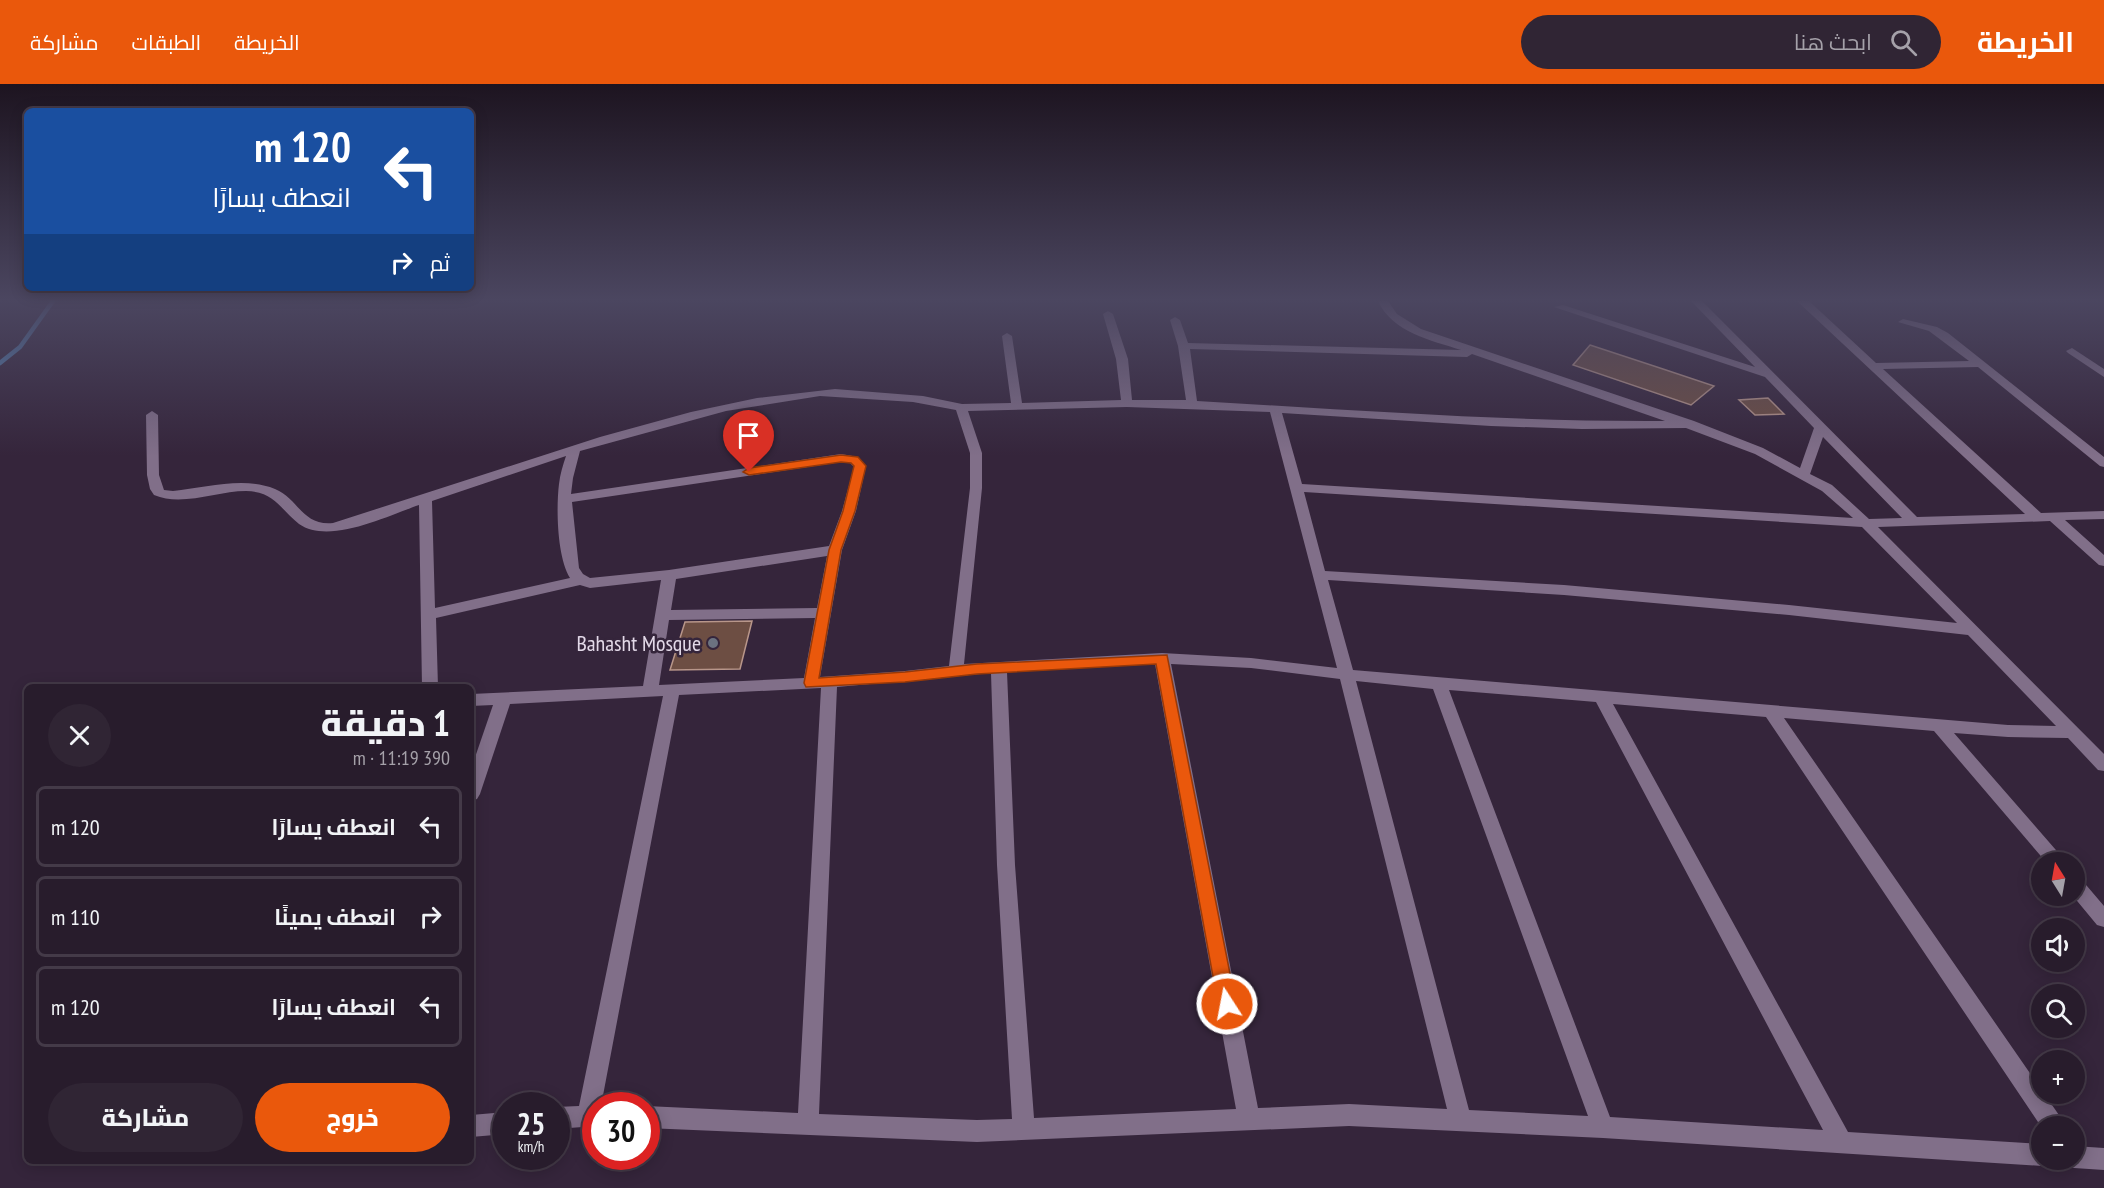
<!DOCTYPE html>
<html lang="ar">
<head>
<meta charset="utf-8">
<style>
	body { margin:0; font-family:"PT Sans Narrow",Cairo,sans-serif; background:#302534; color:#f1f3f6; direction:rtl; height:100vh; display:flex; flex-direction:column; font-size:22px; white-space:nowrap }
	* { box-sizing:border-box; margin:0 }
	p { font-size:20px; color:#a5a1a9 }
	.icon { flex:none; width:33px; height:33px; fill:none; stroke:currentColor; stroke-width:2; stroke-linecap:round; stroke-linejoin:round }
	.map { position:relative; flex:1; overflow:hidden; direction:ltr }
	.drawer { position:absolute; left:24px; top:600px; width:450px; height:480px; display:flex; flex-direction:column; background:#281c2c; border-radius:9px; box-shadow:0 3px 15px #0003,0 0 0 2px #443a48; direction:rtl }
	.drawer>* { flex:none }
	.hud { position:absolute; left:24px; top:24px; width:450px; height:183px; border-radius:9px; box-shadow:0 3px 15px #0003,0 0 0 2px #443a48; direction:rtl; background:#1a4fa0; color:#fff; overflow:hidden }
	.needle { width:39px; rotate:349deg }
	.buttons { position:absolute; left:2031px; top:768px; display:grid; gap:12px }
	.buttons a { display:grid; place-items:center; width:54px; height:54px; border-radius:50%; background:#281c2c; box-shadow:0 3px 15px #0003,0 0 0 2px #443a48; font-size:30px }
	.speed { position:absolute; left:492px; top:1008px; display:flex; gap:12px; font-size:30px; font-weight:700; text-align:center }
	.speed>* { display:grid; place-content:center; width:78px; height:78px; border-radius:50%; background:#281c2c; box-shadow:0 3px 15px #0003,0 0 0 2px #443a48; line-height:1 }
	.speed small { font-size:15px; font-weight:400 }
	.speed .limit { border:9px solid #d22; background:#fff; color:#111 }
	.pin { position:absolute; display:grid; place-items:center; width:51px; height:51px; color:#fff; margin:-62px -26px; border-radius:50% 50% 50% 0; rotate:-45deg; box-shadow:0 0 6px #0007 }
	.pin .icon { rotate:45deg }
	.me { position:absolute; width:66px; margin:-33px; rotate:349deg; stroke-linejoin:round; filter:drop-shadow(0 0 4px #0008) }
	.turn { display:flex; align-items:center; gap:21px; height:126px; padding:0 24px; font-size:27px }
	.turn .icon { width:78px; height:78px; stroke-width:2.5 }
	.turn b { display:block; font-size:42px; line-height:51px }
	.then { display:flex; align-items:center; height:57px; padding:0 24px; background:#0003; gap:12px; font-size:22px }
	.round { display:grid; place-items:center; flex:none; width:63px; height:63px; border-radius:32px; background:#302534 }
	.overview { display:flex; align-items:center; justify-content:space-between; height:102px; padding:0 24px }
	h1 { font-size:36px; font-weight:800; line-height:45px }
	.button { display:flex; gap:12px; margin-top:auto; padding:12px 24px }
	.button a { flex:1; height:69px; border-radius:36px; background:#ea580c; color:#fff; font-size:24px; font-weight:800; line-height:69px; text-align:center }
	.button a+a { background:#302534; color:#f1f3f6 }
	ul { padding:0; list-style:none }
	li { display:flex; align-items:center; gap:18px; height:81px; margin:0 12px 9px; padding:0 12px; border:3px solid #443a48; border-radius:9px }
	li div { flex:1 }
	li b { display:block; font-size:22px }
	li em { font-style:normal }
	header { display:flex; align-items:center; gap:36px; box-sizing:border-box; height:84px; padding:0 30px; background:#ea580c; color:#fff }
	header strong { font-size:28px }
	nav { display:flex; gap:33px; margin-inline-start:auto; font-size:21px }
	.search { width:420px; height:54px; background:#302534; display:flex; align-items:center; gap:15px; box-sizing:border-box; padding:0 21px; border-radius:33px; color:#a5a1a9; font-size:22px }
	.map>svg:first-child { display:block }
	.lines { fill:none; stroke-linecap:round; stroke-linejoin:round }
	.stream { stroke:#5282b3; stroke-width:4.5 }
	.building { fill:#6d4e43; stroke:#b8968a; stroke-width:1.5 }
	.minor { fill:#816f89; fill-rule:evenodd }
	.route { fill:#ea580c; stroke:#983908; stroke-width:1.5 }
	.worship-dot { fill:#6b7280; stroke:#35253b; stroke-width:2 }
	.labels { text-anchor:middle; dominant-baseline:central; stroke-width:5; stroke-linejoin:round; paint-order:stroke }
	.poi-label { font-size:22px; fill:#e3d9e8; stroke:#35253b; text-anchor:end }
</style>
</head>
<body>
<header>
<strong>الخريطة</strong>
<div class="search"><svg class="icon" aria-label="search" viewBox="0 0 24 24"><circle cx="10" cy="10" r="6"/><path d="M15 15l6 6"/></svg>ابحث هنا</div>
<nav><a>الخريطة</a><a>الطبقات</a><a>مشاركة</a></nav>
</header>
<div class="map">
<svg width="2104" height="1104" viewBox="0 0 2104 1104">
	<rect width="100%" height="100%" fill="#35253b"/>
	<g class="lines">
		<!-- stream -->
		<polyline class="stream" points="0,279 20,263 53,217"/>
	</g>
	<!-- building -->
	<g class="building">
		<polygon points="1590,261 1663,285 1714,302 1691,321 1573,281"/>
		<polygon points="1768,314 1784,330 1755,331 1739,316"/>
		<polygon points="752,537 740,585 670,586 685,538"/>
	</g>
	<g class="lines">
		<!-- minor -->
		<g class="minor">
			<path d="M1378,217H1388L1397,230L1421,245L1694,337L1763,364L1800,384L1814,344L1765,293L1554,223L1563,221L1755,283L1691,217H1702L1917,433L2025,430L1797,217H1809L1876,279L1969,277L1929,247L1898,238L1903,235L1937,243L1948,249L2104,373V383L2100,382L1978,283L1883,285L2041,429L2104,427V435L2065,436L2104,471V482L2099,481L2050,437L1878,443L2104,670V687L2098,686L2068,654L2008,653L1954,649L2062,773L2065,778H2046L1934,647L1784,634L2061,1034L2064,1042L2042,1044L1766,633L1613,620L1848,1048L2042,1060V1076H2051L2050,1079L2042,1082L1603,1054L1349,1042L977,1058L646,1044V1022L798,1029L821,604L679,611L601,1022H596V1042L556,1045V1023L579,1022L663,612L510,620L480,710L477,715L471,717V685L493,621L471,622V610L643,602L661,496L590,504L580,501L436,534L438,603H422L419,421C387,432 329,461 299,440C279,424 275,408 246,407C217,407 182,423 154,411L150,405L147,391L146,331L152,327L158,331L159,391L164,406L173,407C205,404 244,392 275,405C299,415 302,442 333,439L600,353L691,328L757,314L835,305L923,312L962,320L1011,319L1002,252L1007,249L1012,252L1022,319L1121,316L1116,275L1103,230L1108,227L1113,230L1128,275L1132,316H1186L1178,262L1170,236L1175,233L1180,236L1188,259L1461,266C1431,256 1393,249 1378,217ZM1190,265L1467,273L1472,270L1665,337C1509,338 1353,326 1197,317ZM820,312L913,318L956,326L970,369V404L949,582L905,587L820,593L842,466L856,427L866,382L858,373L841,370L571,410L573,394L580,367L726,327ZM1127,323L1270,328L1337,584L1251,574L1162,569L964,580L982,404V369L968,327ZM1282,329L1491,342L1582,345L1686,344L1755,370L1822,407L1853,434L1302,400ZM1823,353L1902,434L1869,435L1832,401L1810,390ZM566,372C563,381 560,390 559,400C556,424 557,473 570,494L435,524L432,417ZM841,378L850,379L854,383L842,427L829,462L669,486L590,494L583,490L579,484L572,418ZM1304,408L1862,443L1957,539L1789,521L1564,501L1325,487ZM827,472L817,524L671,526L676,495ZM1328,496L1564,511L1789,531L1968,551L2056,642L2008,641L1353,586ZM815,534L804,594L659,601L669,536ZM1155,580L1236,1025L1034,1034L1015,781L1007,588ZM1171,580L1251,584L1340,595L1447,1025L1349,1020L1258,1024ZM991,589L997,781L1012,1035L977,1036L819,1030L837,603ZM1356,597L1433,605L1588,1032L1469,1026ZM1449,606L1596,618L1823,1046L1610,1033Z"/>
			<polygon points="2072,264 2104,285 2104,293 2068,269 2066,267"/>
			<polygon points="2074,792 2081,795 2104,822 2104,843 2097,841 2073,812 2074,812"/>
			<polygon points="506,1028 506,1050 471,1053 471,1031"/>
			<polygon points="2074,1062 2104,1064 2104,1086 2074,1084 2066,1081 2064,1076 2074,1076"/>
		</g>
	</g>
	<!-- sky -->
	<linearGradient id="sky" x2="0" y2="1"><stop stop-color="#1d1420"/><stop offset="0.58" stop-color="#4b4660"/><stop offset="1" stop-color="#4b4660" stop-opacity="0"/></linearGradient>
	<rect width="2104" height="372" fill="url(#sky)"/>
	<!-- route -->
	<polygon class="route" points="841,371 858,373 866,382 855,427 841,466 819,594 905,588 977,580 1167,571 1236,920 1233,926 1227,928 1220,926 1218,920 1156,580 977,590 905,598 806,603 804,599 829,466 843,427 854,382 851,379 841,378 749,391 743,388 749,384"/>
	<!-- markers -->
	<circle class="worship-dot" cx="713" cy="559" r="6"/>
	<g class="labels">
		<!-- poi labels -->
		<g class="poi-label">
			<text x="701" y="559">Bahasht Mosque</text>
		</g>
	</g>
</svg>
<div class="buttons">
<a><svg class="needle" viewBox="-14 -14 28 28"><path d="M0-13l5 13h-10z" fill="#e53935"/><path d="M0 13l5-13h-10z" fill="#a5a1a9"/></svg></a>
<a><svg class="icon" aria-label="sound" viewBox="0 0 24 24"><path d="M4 9h4l5-4v14l-5-4H4zM17 9q2 3 0 6"/></svg></a>
<a><svg class="icon" aria-label="search" viewBox="0 0 24 24"><circle cx="10" cy="10" r="6"/><path d="M15 15l6 6"/></svg></a>
<a>+</a>
<a>−</a>
</div>
<div class="speed"><div>25<small>km/h</small></div><div class="limit">30</div></div>
<div class="pin" style="left:749px;top:388px;background:#d93025"><svg class="icon" aria-label="arrive" viewBox="0 0 24 24"><path d="M6 21V4h12l-3 4 3 4H6"/></svg></div>
<svg class="me" style="left:1227px;top:920px" viewBox="-20 -20 40 40"><circle r="17" fill="#ea580c" stroke="#fff" stroke-width="3"/><path d="M0-11L8 9 0 5-8 9z" fill="#fff"/></svg>
<div class="hud">
<div class="turn"><svg class="icon" aria-label="left" viewBox="0 0 24 24"><path d="M17 20v-9H6M10 6l-5 5 5 5"/></svg><div><b>120 m</b>انعطف يسارًا</div></div>
<div class="then">ثم<svg class="icon" aria-label="right" viewBox="0 0 24 24"><path d="M7 20v-9h11M14 6l5 5-5 5"/></svg></div>
</div>
<section class="drawer">
<div class="overview"><div><h1>1 دقيقة</h1><p>390 m · 11:19</p></div><a class="round"><svg class="icon" aria-label="close" viewBox="0 0 24 24"><path d="M6 6l12 12M18 6L6 18"/></svg></a></div>
<ul>
<li><svg class="icon" aria-label="left" viewBox="0 0 24 24"><path d="M17 20v-9H6M10 6l-5 5 5 5"/></svg><div><b>انعطف يسارًا</b></div><em>120 m</em></li>
<li><svg class="icon" aria-label="right" viewBox="0 0 24 24"><path d="M7 20v-9h11M14 6l5 5-5 5"/></svg><div><b>انعطف يمينًا</b></div><em>110 m</em></li>
<li><svg class="icon" aria-label="left" viewBox="0 0 24 24"><path d="M17 20v-9H6M10 6l-5 5 5 5"/></svg><div><b>انعطف يسارًا</b></div><em>120 m</em></li>
</ul>
<div class="button"><a>خروج</a><a>مشاركة</a></div>
</section>
</div>
</body>
</html>
